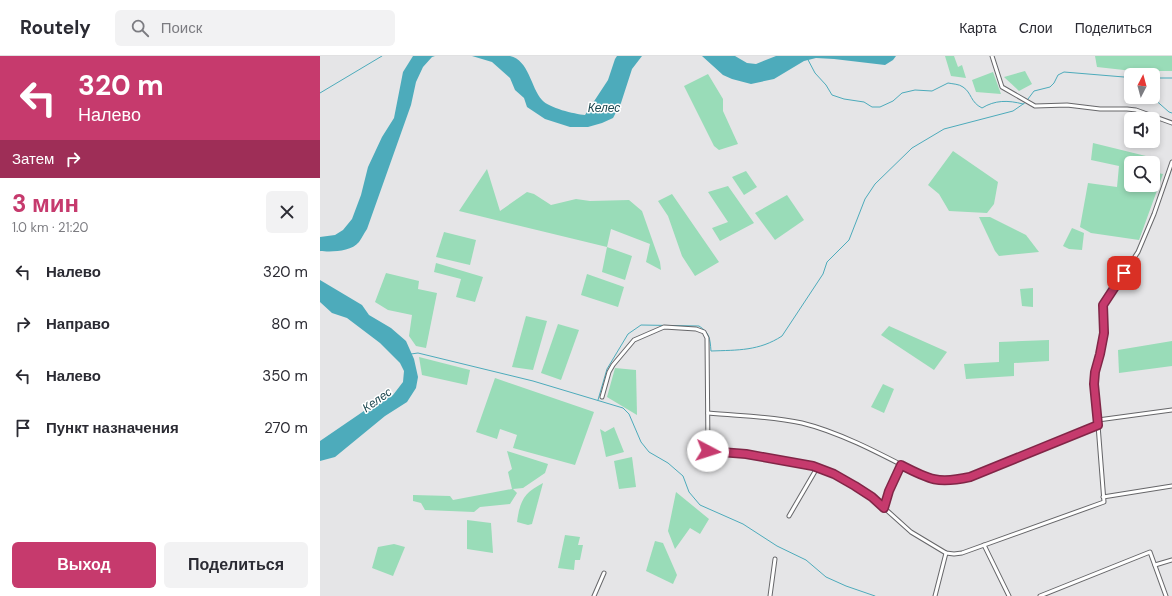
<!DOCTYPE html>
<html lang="ru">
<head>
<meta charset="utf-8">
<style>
	body { margin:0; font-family:"DM Sans",sans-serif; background:#f2f2f3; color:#2b2b33; height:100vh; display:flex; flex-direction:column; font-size:15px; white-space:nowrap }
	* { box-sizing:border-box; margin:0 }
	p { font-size:13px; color:#7c7c81 }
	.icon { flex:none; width:22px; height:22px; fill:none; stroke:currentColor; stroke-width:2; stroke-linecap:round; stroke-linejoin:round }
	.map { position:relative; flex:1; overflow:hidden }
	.side { display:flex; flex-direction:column; background:#fff; width:320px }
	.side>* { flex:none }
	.hud { background:#c63a6d; color:#fff; overflow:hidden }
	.needle { width:26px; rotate:6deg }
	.controls { position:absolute; left:804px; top:12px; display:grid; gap:8px }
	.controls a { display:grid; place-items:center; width:36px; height:36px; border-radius:6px; background:#fff; box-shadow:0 2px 6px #0003; font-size:20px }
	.pin { position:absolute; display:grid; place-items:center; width:34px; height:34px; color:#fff; margin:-17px; border-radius:8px; box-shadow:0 2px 6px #0006 }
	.me { position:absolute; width:44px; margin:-22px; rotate:95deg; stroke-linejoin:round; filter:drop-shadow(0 0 3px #0008) }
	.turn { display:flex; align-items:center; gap:14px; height:84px; padding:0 12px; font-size:18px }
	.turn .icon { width:52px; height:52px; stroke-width:2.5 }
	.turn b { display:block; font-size:28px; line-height:34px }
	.then { display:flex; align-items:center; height:38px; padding:0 12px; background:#0003; gap:8px; font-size:15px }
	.round { display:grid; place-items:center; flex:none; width:42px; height:42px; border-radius:6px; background:#f2f2f3 }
	.head { display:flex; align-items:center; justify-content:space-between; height:68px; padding:0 12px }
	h1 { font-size:24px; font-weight:700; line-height:30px; color:#c63a6d }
	.button { display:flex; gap:8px; margin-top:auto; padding:8px 12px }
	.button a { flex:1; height:46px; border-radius:6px; background:#c63a6d; color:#fff; font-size:16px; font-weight:700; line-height:46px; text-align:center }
	.button a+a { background:#f2f2f3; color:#2b2b33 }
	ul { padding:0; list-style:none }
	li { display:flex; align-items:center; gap:12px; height:52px; padding:0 12px }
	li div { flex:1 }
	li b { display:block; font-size:15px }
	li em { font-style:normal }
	header { display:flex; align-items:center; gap:24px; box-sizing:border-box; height:56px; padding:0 20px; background:#fff; border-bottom:1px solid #e1e1e2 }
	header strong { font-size:19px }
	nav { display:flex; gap:22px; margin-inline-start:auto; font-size:14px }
	.search { width:280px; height:36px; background:#f2f2f3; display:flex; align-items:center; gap:10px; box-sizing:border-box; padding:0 14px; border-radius:6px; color:#7c7c81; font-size:15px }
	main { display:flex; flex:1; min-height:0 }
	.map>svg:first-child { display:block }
	.green { fill:#99dcb8 }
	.water { fill:#4dabbb }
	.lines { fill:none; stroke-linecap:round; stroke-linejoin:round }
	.stream { stroke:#4dabbb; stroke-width:1 }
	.minor-casing { stroke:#666669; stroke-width:5 }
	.minor { stroke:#fff; stroke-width:3 }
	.route-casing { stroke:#812647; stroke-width:10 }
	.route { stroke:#c63a6d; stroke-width:7 }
	.labels { text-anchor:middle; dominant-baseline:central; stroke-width:3; stroke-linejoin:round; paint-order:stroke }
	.water-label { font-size:12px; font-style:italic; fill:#1d474f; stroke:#fff }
</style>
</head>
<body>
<header>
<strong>Routely</strong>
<div class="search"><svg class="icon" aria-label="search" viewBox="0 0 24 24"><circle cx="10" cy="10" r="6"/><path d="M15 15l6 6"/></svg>Поиск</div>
<nav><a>Карта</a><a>Слои</a><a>Поделиться</a></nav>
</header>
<main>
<section class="side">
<div class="hud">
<div class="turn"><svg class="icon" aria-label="left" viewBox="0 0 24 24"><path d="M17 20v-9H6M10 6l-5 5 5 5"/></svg><div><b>320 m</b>Налево</div></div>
<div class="then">Затем<svg class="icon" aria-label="right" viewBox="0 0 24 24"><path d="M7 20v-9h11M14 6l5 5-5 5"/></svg></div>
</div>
<div class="head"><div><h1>3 мин</h1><p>1.0 km · 21:20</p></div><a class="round"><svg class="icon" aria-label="close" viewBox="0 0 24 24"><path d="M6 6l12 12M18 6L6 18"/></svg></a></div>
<ul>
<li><svg class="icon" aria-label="left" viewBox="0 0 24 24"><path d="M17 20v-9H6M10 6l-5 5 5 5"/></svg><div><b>Налево</b></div><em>320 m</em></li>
<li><svg class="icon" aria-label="right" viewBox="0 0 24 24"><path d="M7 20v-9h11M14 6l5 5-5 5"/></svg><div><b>Направо</b></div><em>80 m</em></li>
<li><svg class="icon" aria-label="left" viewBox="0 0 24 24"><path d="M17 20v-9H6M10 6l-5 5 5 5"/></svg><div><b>Налево</b></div><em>350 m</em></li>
<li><svg class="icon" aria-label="arrive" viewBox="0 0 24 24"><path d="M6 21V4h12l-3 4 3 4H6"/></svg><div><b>Пункт назначения</b></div><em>270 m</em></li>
</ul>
<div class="button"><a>Выход</a><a>Поделиться</a></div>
</section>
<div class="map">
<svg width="852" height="540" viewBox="0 0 852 540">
	<rect width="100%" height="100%" fill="#e5e5e7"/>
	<!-- green -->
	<g class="green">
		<polygon points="625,0 634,0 638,11 642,9 646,22 631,20"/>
		<polygon points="775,0 852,0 852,15 813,15 777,11"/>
		<polygon points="705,15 712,28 699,35 684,21"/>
		<polygon points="673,16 681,38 656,36 652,24"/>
		<polygon points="388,18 403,43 403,55 418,88 399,94 394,90 364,30"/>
		<polygon points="773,87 830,101 829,107 811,107 811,129 833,129 833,116 843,118 819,184 771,177 760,171 768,127 797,131 799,110 771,104"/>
		<polygon points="633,95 678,126 674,148 667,157 629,155 619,138 608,129"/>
		<polygon points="167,113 180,155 207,136 214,138 231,149 256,143 270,145 309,144 322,155 340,206 341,214 326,206 330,188 291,173 287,191 312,200 305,224 282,216 287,191 139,155"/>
		<polygon points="426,115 437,131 424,139 412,121"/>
		<polygon points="408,130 434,167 400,185 392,172 408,166 388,136"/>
		<polygon points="352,138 399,206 375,220 362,200 348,160 338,145"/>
		<polygon points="467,139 484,164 455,184 435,157"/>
		<polygon points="659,161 670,161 706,179 719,196 679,200 675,195"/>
		<polygon points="752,172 764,177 762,194 749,193 743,190"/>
		<polygon points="124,176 156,184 150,209 116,201"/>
		<polygon points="116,207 163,221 155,246 136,241 141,223 114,216"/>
		<polygon points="66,217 99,225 98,233 117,237 106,292 96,290 89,280 92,259 68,254 55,246"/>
		<polygon points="267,218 304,231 298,251 261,239"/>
		<polygon points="713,232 713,251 702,250 700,233"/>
		<polygon points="206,260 227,265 213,314 192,311"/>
		<polygon points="238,268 259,274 241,324 221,317"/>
		<polygon points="569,270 623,294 627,296 614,314 561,279"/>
		<polygon points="729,284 729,305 694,307 694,320 646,323 644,308 679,306 679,286"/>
		<polygon points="852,285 852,310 799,317 798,294"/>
		<polygon points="99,301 150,314 147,329 102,319"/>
		<polygon points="295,312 316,314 317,359 287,341"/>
		<polygon points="175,322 274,356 255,409 193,392 197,379 180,373 177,383 156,376"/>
		<polygon points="563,328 574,333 564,357 551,351"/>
		<polygon points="294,371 304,396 286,401 280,373 285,376"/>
		<polygon points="187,395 228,408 225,417 203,432 193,433 197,437 190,448 160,451 154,456 105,454 101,447 93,445 93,439 130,440 133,444 192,433 188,416 192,413"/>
		<polygon points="312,401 316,431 299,433 294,405"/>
		<path d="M223,427L212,468L208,469L197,466C200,444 204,437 223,427Z"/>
		<polygon points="356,436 389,463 380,478 370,472 355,493 348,475"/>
		<polygon points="147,464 171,467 173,497 147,493"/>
		<polygon points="245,479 260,481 258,489 263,489 260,504 255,504 254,514 238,512"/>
		<polygon points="335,485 343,487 357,519 353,528 326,515"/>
		<polygon points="74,488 85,491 73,520 52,512 58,491"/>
	</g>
	<!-- water -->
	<g class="water">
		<path d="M93,0H115L112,1L103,11L96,26L91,49L47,173C44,177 42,182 39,186C31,196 11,196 0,195V181L15,179L23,174L32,163L41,139L48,111L62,81L74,62L83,16Z"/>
		<path d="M152,0C162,0 181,0 190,0C209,4 211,32 222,44C229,52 254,58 265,59L288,24L295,3L297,0H322L312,13L301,47L293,62L282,67L268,71H250L225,63L207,51L204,42L195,34L190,22L172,6Z"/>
		<polygon points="382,0 415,0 427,7 436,8 456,0 576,0 573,4 565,9 514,3 496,2 484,5 454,23 431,28 412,23 403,19"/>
		<polygon points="0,224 42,249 49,259 71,272 86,285 94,303 98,321 96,332 87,346 65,360 15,401 0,405 0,385 60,344 73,339 83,326 84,315 80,307 60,287 27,262 12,257 0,246"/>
	</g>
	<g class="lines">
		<!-- stream -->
		<g class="stream">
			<path d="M486,0L495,17L506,29L512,39L524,43L544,46L552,51H560L573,45L582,37L595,34L612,35L628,27C633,28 639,28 643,31C652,37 650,46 662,52C675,44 688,44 703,48"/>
			<polyline points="833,22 852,22"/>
			<polyline points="0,37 62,0"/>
			<polyline points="832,41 849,56 852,57"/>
			<polyline points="708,43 714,35 730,31 734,27 738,19 744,16 804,21 811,24"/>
			<polyline points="91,298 98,297 213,325 303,352 309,358 321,386 329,396 348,407 363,420 369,436 380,449 423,468 457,490 486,504 506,521 526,530 555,540"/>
			<path d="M278,344L287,313L308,278L321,269L379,270C390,277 390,283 391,295C418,294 439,295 462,280L503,218L507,206L529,184L545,143L555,128L592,92L624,73L693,55L706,46"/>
		</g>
		<!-- minor casing -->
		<g class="minor-casing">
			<g id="minor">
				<polyline points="672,0 682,31 715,50 747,49 780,53 807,53 816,54 852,67"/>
				<polyline points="282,341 289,316 293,309 314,284 344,271 376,273 384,276 387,282 388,395 426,398 493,410 514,418 535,430 552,441 591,476 626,497 634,498 642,497 784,446 778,369 774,328 775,316 780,298 784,277 783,249 818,196 834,158 852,106"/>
				<path d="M388,357C419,360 452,360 482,367C523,377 568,402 605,421C621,425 634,424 650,421L778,369"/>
				<polyline points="778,364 852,354"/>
				<polyline points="783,441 852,430"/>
				<polyline points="564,453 569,435 581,409"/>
				<polyline points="469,460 497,412"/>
				<polyline points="664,489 689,540"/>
				<polyline points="835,509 852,504"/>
				<polyline points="274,540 284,517"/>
				<polyline points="450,540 455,503"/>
				<polyline points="615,540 626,497"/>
				<polyline points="720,540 830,496 846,540"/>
			</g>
		</g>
		<!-- minor -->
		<use href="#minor" class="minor"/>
	</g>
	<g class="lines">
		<!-- route casing -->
		<g class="route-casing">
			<path id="route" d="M388,395L426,398L493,410L514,418L535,430L552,441L564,452L569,435L581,409C610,424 618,428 650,421L778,369L774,328L775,316L780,298L784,277L783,249L804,217"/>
		</g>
		<!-- route -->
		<use href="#route" class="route"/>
	</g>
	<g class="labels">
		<!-- water labels -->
		<g class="water-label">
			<text x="284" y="52">Келес</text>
			<text transform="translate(57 344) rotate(-35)">Келес</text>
		</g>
	</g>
</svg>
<div class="controls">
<a><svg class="needle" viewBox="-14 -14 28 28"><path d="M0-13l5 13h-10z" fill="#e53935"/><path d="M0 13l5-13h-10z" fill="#7c7c81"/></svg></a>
<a><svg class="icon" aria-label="sound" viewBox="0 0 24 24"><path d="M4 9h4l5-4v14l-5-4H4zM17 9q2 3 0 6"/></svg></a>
<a><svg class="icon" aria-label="search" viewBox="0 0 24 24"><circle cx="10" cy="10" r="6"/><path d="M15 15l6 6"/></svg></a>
</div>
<div class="pin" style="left:804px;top:217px;background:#d93025"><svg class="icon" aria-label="arrive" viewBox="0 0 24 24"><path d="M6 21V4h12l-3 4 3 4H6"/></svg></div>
<svg class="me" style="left:388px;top:395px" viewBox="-20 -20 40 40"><circle r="19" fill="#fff"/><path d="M0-13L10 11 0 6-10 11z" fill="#c63a6d"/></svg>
</div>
</main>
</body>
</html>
